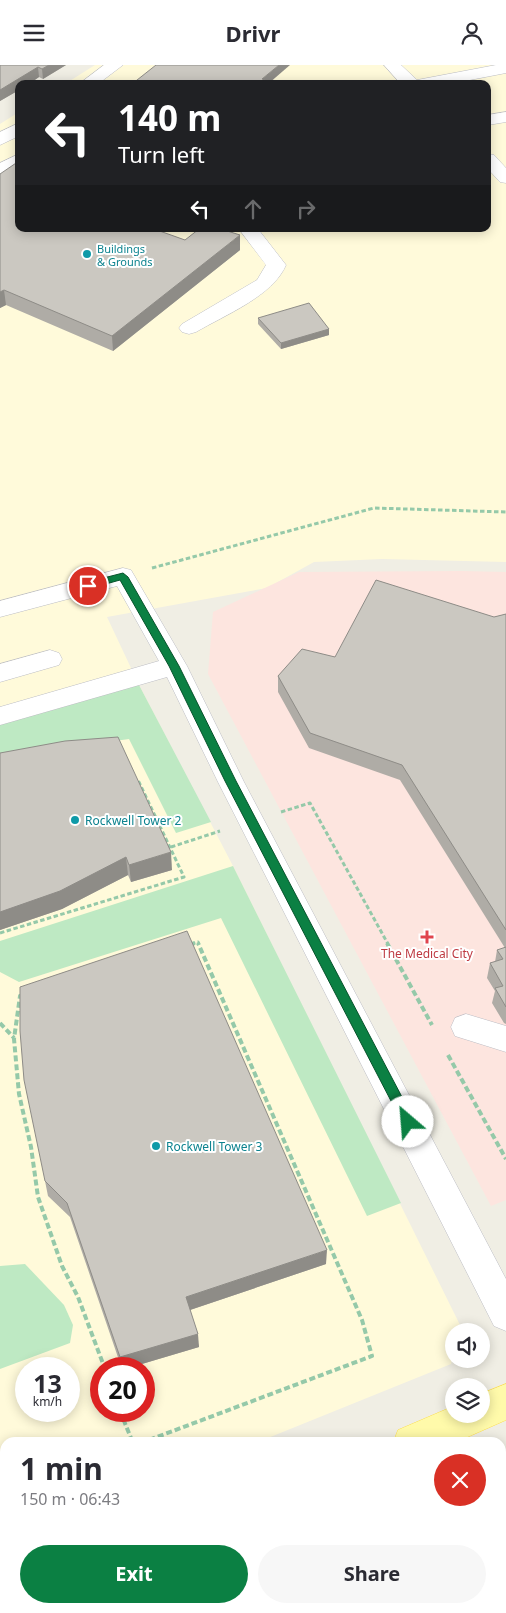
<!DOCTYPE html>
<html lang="en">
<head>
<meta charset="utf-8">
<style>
	body { margin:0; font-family:"Noto Sans",sans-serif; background:#f7f7f7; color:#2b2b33; height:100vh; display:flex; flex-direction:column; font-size:19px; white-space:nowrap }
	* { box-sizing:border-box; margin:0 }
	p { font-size:16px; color:#7c7c81 }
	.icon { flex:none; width:28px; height:28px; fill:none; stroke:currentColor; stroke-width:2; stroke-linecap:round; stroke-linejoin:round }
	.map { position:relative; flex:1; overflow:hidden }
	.panel { position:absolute; left:0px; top:1372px; width:506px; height:176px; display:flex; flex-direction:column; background:#fff; border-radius:15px 15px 0 0; box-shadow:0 2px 12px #0003 }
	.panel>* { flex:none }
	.guide { position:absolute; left:15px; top:15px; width:476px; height:152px; border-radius:10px; box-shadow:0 2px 12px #0003; background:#202124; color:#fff; overflow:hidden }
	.buttons { position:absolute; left:445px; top:1258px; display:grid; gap:10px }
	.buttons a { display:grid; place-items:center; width:45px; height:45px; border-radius:50%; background:#fff; box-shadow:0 2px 12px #0003; font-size:25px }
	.speed { position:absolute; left:15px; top:1292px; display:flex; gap:10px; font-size:25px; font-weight:700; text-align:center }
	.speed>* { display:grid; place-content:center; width:65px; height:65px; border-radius:50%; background:#fff; box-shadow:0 2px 12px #0003; line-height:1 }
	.speed small { font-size:12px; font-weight:400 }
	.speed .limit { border:8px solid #d22; background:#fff; color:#111 }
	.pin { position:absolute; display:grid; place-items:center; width:42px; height:42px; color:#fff; margin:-21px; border:2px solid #fff; border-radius:50%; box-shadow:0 1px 5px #0007 }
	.me { position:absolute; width:55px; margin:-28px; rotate:333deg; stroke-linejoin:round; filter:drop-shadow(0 0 4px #0008) }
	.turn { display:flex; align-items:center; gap:18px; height:105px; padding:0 20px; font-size:22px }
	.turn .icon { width:65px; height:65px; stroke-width:2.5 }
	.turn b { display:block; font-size:35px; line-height:42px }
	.lanes { display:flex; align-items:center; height:48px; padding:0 20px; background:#0003; justify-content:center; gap:25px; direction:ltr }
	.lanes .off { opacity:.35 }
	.round { display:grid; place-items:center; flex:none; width:52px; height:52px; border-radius:26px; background:#f7f7f7 }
	.head { display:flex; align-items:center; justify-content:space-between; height:85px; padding:0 20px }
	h1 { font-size:30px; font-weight:700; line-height:38px }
	.action { display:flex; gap:10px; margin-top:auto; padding:10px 20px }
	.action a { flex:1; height:58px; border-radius:30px; background:#0b8043; color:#fff; font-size:20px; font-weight:700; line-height:58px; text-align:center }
	.action a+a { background:#f7f7f7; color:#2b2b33 }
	header { display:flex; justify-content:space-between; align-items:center; height:65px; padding:0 20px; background:#fff; font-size:22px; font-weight:700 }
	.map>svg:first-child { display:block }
	.commercial { fill:#fffada; fill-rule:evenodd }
	.medical { fill:#fde5df }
	.green { fill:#bee9c3 }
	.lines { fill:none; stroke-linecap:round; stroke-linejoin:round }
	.minor-casing { stroke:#bcbdc4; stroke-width:1 }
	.major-casing { stroke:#fddf4f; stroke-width:1 }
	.path-far1 { stroke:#95c9a9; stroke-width:3; stroke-dasharray:4.5 2.5; stroke-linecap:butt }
	.path { stroke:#95c9a9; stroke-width:4; stroke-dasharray:6 3; stroke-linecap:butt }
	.minor { fill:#fff; fill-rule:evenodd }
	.major { fill:#fffaaa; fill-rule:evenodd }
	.wall { fill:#afaca6 }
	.shaded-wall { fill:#8e8c87 }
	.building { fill:#cbc8c1; stroke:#8e8c87 }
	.route { fill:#0b8043; stroke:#07532c }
	.culture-dot { fill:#0f9aa8; stroke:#fff; stroke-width:2 }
	.health-dot { fill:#e0444e; stroke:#fff; stroke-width:2 }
	.labels { text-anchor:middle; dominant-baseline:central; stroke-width:4; stroke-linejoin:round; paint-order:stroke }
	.far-culture-label { font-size:11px; fill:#0d838f; stroke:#fff; text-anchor:start }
	.culture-label { font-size:12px; fill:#0d838f; stroke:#fff; text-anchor:start }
	.health-label { font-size:12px; fill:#be3a42; stroke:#fff }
</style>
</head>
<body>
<header><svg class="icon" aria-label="menu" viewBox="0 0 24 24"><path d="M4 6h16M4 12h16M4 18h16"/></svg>Drivr<svg class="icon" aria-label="person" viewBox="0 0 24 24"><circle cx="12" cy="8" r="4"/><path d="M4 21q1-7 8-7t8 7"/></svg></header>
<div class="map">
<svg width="506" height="1548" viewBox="0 0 506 1548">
	<rect width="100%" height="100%" fill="#f0eee4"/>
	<!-- commercial -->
	<path class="commercial" d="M95,0H506V497L382,494L314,497L267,523L107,552L139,620L233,801L461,1262L459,1266H454V1289L451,1299L258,1377L5,1378V1481L0,1483V59L19,47V164H488V19H65ZM26,1304H69V1346H26ZM101,1304H144V1346H101Z"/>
	<!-- medical -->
	<polygon class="medical" points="461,506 506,507 506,1135 491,1141 208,609 213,547 299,507"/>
	<!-- green -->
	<g class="green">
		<polygon points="139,620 211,757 176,768 129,674 0,692 0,660"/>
		<polygon points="233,801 401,1138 367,1151 221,853 19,917 0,907 0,876"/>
		<polygon points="25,1199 64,1240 73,1260 70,1278 0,1304 0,1201"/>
	</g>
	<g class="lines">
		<!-- minor casing -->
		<g class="minor-casing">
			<g id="minor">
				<polygon points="104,0 123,0 98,19 79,19"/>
				<polygon points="384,0 401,0 417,15 496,0 506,0 506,8 449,19 401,19"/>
				<polygon points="506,47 506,57 488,60 488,50"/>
				<polygon points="19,58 19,71 0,80 0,67"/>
				<polygon points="19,89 19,102 0,111 0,98"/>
				<polygon points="488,89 494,90 506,103 506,118 500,117 488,104"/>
				<path d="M239,164H258L286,200C273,231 225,250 196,267L189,269L182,267L179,263L182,259L257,215L266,200Z"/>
				<polygon points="123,503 131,505 187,601 244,717 506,1214 506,1266 494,1261 218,717 167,612 0,660 0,642 159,596 117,521 0,552 0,536"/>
				<polygon points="50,585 59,588 62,594 59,600 0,617 0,599"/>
				<polygon points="466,949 506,961 506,987 455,971 451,962 455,953"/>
			</g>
		</g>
		<!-- major casing -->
		<g class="major-casing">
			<g id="major">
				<polygon points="506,1319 506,1355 454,1378 393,1378 398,1365 454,1341 454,1349 481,1349 481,1329"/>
				<polygon points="506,1403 506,1439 501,1441 501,1404"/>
				<polygon points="5,1532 5,1544 41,1544 40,1548 0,1548 0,1534"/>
				<polygon points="198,1544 244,1544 243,1548 197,1548"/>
			</g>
		</g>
		<!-- path-far1 -->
		<g class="path-far1">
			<polyline points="152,503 374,443 506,447"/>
			<polyline points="281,747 310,738 388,879"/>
			<polyline points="171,782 220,766"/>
			<polyline points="0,868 184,812 138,715"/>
			<polyline points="191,879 198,877 199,879"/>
		</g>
		<!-- path -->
		<g class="path">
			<polyline points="387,878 432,960"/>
			<polyline points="189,880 195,878"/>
			<polyline points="23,930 20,931 14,974 19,1029 31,1082 38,1132 62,1201 78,1232 105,1304"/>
			<polyline points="0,958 14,973"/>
			<polyline points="448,990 506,1094"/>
			<polyline points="120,1346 133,1378"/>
			<polyline points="141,1378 372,1291 362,1255 198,878"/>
		</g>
		<!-- minor -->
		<use href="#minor" class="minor"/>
		<!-- major -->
		<use href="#major" class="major"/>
	</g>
	<!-- wall -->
	<g class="wall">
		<polygon points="0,0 66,0 43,14 39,12 29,19 19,19 19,25 0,36"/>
		<polygon points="0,109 19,164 185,175 240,185 113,286 6,240 0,243"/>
		<polygon points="258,253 329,264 329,270 281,284 258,259"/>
		<polygon points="506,549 506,959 504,958 492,938 495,926 487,913 490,898 495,897 497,885 505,883 400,715 309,683 278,627 278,611 335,592"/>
		<polygon points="0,688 172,805 131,817 128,810 62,844 0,865"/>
		<polygon points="45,1116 326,1199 190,1245 199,1282 125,1304 122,1304 70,1152 48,1131"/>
	</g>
	<!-- shaded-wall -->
	<g class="shaded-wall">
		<polygon points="49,0 66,0 43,14 42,4"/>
		<polygon points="279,0 290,0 268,19 262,14"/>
		<polygon points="38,2 39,12 29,19 19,19 19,25 0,36 0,25"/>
		<polygon points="240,170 240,185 113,286 112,271"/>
		<polygon points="4,225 6,240 0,243 0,227"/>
		<polygon points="329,264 329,270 281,284 281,278"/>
		<polygon points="171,787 172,805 131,817 129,800"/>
		<polygon points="126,792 128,810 62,844 0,865 0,847"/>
		<polygon points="327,1185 326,1199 187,1246 186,1232"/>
		<polygon points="198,1269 199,1282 125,1304 122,1304 120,1292"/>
	</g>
	<!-- building -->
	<g class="building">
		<polygon points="0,0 49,0 42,4 38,2 0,25"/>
		<polygon points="156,0 279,0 262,14 279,19 132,19"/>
		<polygon points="19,96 19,164 154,164 185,175 199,164 221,164 240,170 112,271 4,225 0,227 0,109"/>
		<polygon points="309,238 329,264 281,278 258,253"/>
		<polygon points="376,515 494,552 506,549 506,865 402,700 310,668 278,611 302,584 335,592"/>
		<polygon points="118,672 171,787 129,800 126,792 60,826 0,847 0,688 65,676"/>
		<polygon points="187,866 327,1185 186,1232 198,1269 120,1292 67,1138 45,1116 24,1015 20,966 20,922"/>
		<polygon points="506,882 506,942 495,923 503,921 490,898 503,894 497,885"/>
	</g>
	<!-- route -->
	<polygon class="route" points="123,508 128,512 179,601 236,716 413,1053 415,1057 413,1061 404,1061 225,716 169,601 120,515 88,524 83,521 84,518"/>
	<!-- markers -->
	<g class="culture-dot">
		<circle cx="87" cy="189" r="5"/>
		<circle cx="75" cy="755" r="5"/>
		<circle cx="156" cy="1081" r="5"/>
	</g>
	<path class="health-dot" d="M424.5 864.5h5v5h5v5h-5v5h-5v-5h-5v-5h5z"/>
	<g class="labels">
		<!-- far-culture labels -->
		<g class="far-culture-label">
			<text x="97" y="183">Buildings<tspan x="97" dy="13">&amp; Grounds</tspan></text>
		</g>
		<!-- culture labels -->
		<g class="culture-label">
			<text x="85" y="755">Rockwell Tower 2</text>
			<text x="166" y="1081">Rockwell Tower 3</text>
		</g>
		<!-- health labels -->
		<g class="health-label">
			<text x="427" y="888">The Medical City</text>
		</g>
	</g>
</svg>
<div class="buttons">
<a><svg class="icon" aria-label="sound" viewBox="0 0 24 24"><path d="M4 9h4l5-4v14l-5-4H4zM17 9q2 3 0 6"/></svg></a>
<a><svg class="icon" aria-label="layers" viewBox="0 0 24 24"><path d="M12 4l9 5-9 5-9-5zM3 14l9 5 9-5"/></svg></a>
</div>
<div class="speed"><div>13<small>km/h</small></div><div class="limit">20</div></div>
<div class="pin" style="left:88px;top:521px;background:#d93025"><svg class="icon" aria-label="arrive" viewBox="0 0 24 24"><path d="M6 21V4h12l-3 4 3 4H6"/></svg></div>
<svg class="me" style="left:408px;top:1057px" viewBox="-20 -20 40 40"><circle r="19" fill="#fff"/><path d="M0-13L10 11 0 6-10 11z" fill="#0b8043"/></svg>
<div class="guide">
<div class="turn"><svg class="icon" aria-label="left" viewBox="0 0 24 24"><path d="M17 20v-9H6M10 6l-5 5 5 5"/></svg><div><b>140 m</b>Turn left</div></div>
<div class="lanes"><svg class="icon" aria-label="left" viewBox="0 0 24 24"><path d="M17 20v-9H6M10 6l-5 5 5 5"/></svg><svg class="icon off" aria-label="ahead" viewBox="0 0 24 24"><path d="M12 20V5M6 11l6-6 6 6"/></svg><svg class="icon off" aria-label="right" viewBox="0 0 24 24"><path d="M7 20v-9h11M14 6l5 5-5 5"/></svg></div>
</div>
<section class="panel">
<div class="head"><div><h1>1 min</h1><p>150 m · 06:43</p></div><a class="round" style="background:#d93025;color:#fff"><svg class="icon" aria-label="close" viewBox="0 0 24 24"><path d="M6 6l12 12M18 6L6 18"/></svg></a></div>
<div class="action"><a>Exit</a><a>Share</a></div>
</section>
</div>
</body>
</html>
